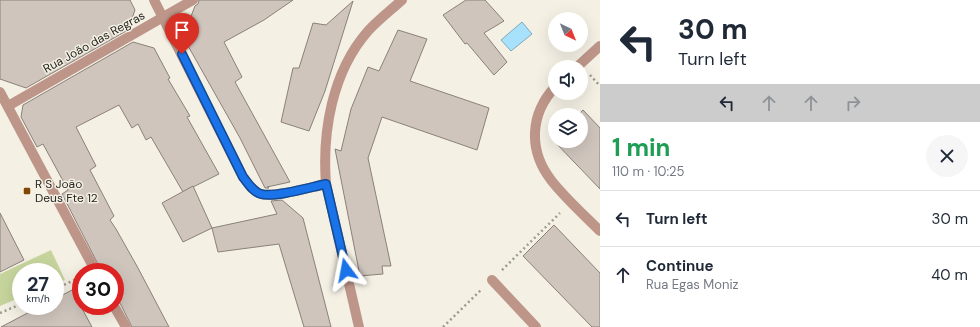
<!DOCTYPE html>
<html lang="en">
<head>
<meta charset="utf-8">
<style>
	body { margin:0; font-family:"DM Sans",sans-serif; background:#f6f6f7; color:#1f2937; height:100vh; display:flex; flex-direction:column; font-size:15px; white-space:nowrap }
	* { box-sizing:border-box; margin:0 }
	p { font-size:13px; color:#747a83 }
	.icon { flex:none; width:22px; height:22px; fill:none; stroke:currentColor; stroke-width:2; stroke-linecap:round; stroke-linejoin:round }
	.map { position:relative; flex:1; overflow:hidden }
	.details { display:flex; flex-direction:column; background:#fff; width:380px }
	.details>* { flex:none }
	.hud { background:#fff; color:#1f2937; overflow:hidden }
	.needle { width:26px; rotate:137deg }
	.buttons { position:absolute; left:548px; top:12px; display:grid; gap:8px }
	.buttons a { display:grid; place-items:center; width:40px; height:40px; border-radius:50%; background:#fff; box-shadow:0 4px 16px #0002; font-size:20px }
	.speed { position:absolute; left:12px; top:263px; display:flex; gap:8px; font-size:20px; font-weight:700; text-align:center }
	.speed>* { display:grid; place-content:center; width:52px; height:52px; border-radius:50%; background:#fff; box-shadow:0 4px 16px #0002; line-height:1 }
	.speed small { font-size:10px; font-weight:400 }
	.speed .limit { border:6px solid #d22; background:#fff; color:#111 }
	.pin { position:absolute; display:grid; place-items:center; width:34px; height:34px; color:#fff; margin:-41px -17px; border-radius:50% 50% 50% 0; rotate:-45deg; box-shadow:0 0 4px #0007 }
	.pin .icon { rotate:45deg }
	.me { position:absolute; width:44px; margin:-22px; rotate:347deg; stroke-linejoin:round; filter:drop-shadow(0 0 3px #0008) }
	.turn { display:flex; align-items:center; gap:14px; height:84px; padding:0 12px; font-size:18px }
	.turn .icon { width:52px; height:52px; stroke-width:2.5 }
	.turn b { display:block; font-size:28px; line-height:34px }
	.lanes { display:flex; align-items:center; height:38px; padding:0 12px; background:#0003; justify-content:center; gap:20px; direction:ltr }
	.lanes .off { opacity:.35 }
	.round { display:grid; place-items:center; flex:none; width:42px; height:42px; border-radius:21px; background:#f6f6f7 }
	.summary { display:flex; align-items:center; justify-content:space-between; height:68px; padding:0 12px }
	h1 { font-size:24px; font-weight:700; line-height:30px; color:#1e9e55 }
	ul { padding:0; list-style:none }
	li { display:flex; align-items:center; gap:12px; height:56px; padding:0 12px; border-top:1px solid #e0e1e3 }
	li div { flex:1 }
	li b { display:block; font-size:15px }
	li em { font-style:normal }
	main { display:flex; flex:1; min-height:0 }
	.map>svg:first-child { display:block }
	.green { fill:#c7d59d }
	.water { fill:#a8e1fc; stroke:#81a9bb }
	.building { fill:#cfc5bd; stroke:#8a8179 }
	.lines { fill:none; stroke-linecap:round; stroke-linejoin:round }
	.path { stroke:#9d9a91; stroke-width:2.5; stroke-dasharray:2 3; stroke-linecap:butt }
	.street { stroke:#be9689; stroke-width:10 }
	.route-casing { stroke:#114b97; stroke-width:10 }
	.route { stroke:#1a73e8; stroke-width:7 }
	.poi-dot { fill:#844703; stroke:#f4f0e4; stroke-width:1.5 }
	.labels { text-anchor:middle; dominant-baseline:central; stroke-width:3; stroke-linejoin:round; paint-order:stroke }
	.street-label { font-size:12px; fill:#272622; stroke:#f4f0e4 }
	.poi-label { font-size:12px; fill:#272622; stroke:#f4f0e4; text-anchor:start }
</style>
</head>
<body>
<main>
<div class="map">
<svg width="600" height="327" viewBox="0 0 600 327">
	<rect width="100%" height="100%" fill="#f4f0e4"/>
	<!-- green -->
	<polygon class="green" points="51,250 65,280 55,284 55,272 21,272 21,297 0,306 0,274"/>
	<!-- water -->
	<polygon class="water" points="522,22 532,34 511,51 501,40"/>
	<!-- building -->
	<g class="building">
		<polygon points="0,0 130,0 135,10 128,30 26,88 0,79"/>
		<polygon points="199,0 293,0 264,20 224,42 242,77 235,82 290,182 267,187 269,188 265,188 240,138 183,37 195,6 198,4"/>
		<polygon points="466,0 485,0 504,21 484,33 507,62 494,75 467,43 465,44 443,15"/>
		<polygon points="353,1 325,91 309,131 281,122 293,68 299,68 313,23 326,25"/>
		<polygon points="398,30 427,39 410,81 489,108 477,150 382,117 368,158 391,266 382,266 383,274 360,276 335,149 341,151 351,109 368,67 379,71"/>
		<polygon points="133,42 154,48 170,78 168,79 190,116 187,117 219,174 183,192 151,137 146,140 138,124 132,128 119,105 76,127 96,166 90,170 114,216 110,220 116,229 138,268 169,327 132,327 120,303 115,300 115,272 102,272 62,194 68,190 43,144 37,147 21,117 23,105"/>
		<polygon points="583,110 600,128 600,189 552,139 555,137 555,141 581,141 581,115 578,115"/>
		<polygon points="193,186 212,228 183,242 162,203"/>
		<polygon points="282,200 303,218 331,327 304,327 279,244 218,252 212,228 277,214 271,201"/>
		<polygon points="0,213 24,260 0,272"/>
		<polygon points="554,225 600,273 600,327 592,327 523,256"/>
		<polygon points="72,290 92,327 1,327 41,306 55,306 55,299"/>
	</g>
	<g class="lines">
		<!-- path -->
		<g class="path">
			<polyline points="590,75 600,86"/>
			<polyline points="502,270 560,213"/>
			<polyline points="55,289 81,277"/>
			<polyline points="0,313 21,304"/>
			<polyline points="443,327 481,290"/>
		</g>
		<!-- street -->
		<g class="street">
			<path d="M154,0L243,177C248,183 253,192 261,194C274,198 311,187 326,184"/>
			<polyline points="577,67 600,46"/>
			<path d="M555,87C530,114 528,150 551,180C564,197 584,215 600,231"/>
			<polyline points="0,92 96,272"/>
			<polyline points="8,106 193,0"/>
			<polyline points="492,280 536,327"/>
			<polyline points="114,306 126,327"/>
			<path d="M359,327L326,184C322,132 332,72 368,31C378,20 391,10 402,0"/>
		</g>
	</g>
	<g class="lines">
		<!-- route casing -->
		<g class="route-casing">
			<path id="route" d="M182,54L243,177C248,183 253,192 261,194C274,198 311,187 326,184L346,270"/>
		</g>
		<!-- route -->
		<use href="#route" class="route"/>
	</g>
	<!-- markers -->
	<rect class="poi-dot" x="23" y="187" width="8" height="8" rx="2"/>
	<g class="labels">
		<!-- street labels -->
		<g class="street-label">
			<text transform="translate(94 42) rotate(-29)">Rua João das Regras</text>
		</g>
		<!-- poi labels -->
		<g class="poi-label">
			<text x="35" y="184">R S João<tspan x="35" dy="14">Deus Fte 12</tspan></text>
		</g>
	</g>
</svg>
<div class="buttons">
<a><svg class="needle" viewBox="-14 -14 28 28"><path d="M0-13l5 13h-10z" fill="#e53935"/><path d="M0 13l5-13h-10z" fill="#747a83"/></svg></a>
<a><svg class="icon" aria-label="sound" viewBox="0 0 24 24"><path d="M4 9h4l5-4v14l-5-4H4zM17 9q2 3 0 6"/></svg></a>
<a><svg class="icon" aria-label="layers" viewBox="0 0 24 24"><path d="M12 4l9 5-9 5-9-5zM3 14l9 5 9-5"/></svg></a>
</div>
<div class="speed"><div>27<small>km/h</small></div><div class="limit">30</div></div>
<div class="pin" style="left:182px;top:54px;background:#d93025"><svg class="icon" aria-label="arrive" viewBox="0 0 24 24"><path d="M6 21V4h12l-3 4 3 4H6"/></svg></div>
<svg class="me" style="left:346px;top:270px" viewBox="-20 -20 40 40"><path d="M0-17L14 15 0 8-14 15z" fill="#1a73e8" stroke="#fff" stroke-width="4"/></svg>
</div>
<section class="details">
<div class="hud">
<div class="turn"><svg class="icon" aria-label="left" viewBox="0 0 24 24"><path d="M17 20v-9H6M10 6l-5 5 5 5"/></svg><div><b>30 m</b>Turn left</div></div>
<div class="lanes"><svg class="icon" aria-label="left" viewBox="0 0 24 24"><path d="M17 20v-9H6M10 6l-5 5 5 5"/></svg><svg class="icon off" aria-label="ahead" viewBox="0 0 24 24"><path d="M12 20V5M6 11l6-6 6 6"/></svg><svg class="icon off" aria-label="ahead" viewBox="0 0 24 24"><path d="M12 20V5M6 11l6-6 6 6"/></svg><svg class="icon off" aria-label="right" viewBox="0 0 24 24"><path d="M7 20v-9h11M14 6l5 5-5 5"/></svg></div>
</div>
<div class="summary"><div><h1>1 min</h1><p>110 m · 10:25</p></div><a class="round"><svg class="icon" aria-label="close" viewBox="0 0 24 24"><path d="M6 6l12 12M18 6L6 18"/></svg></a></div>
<ul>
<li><svg class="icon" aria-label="left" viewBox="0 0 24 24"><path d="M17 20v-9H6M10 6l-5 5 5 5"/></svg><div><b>Turn left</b></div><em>30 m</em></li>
<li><svg class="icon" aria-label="ahead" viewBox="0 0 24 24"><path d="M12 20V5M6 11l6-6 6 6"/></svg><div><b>Continue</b><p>Rua Egas Moniz</p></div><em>40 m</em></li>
</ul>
</section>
</main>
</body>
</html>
